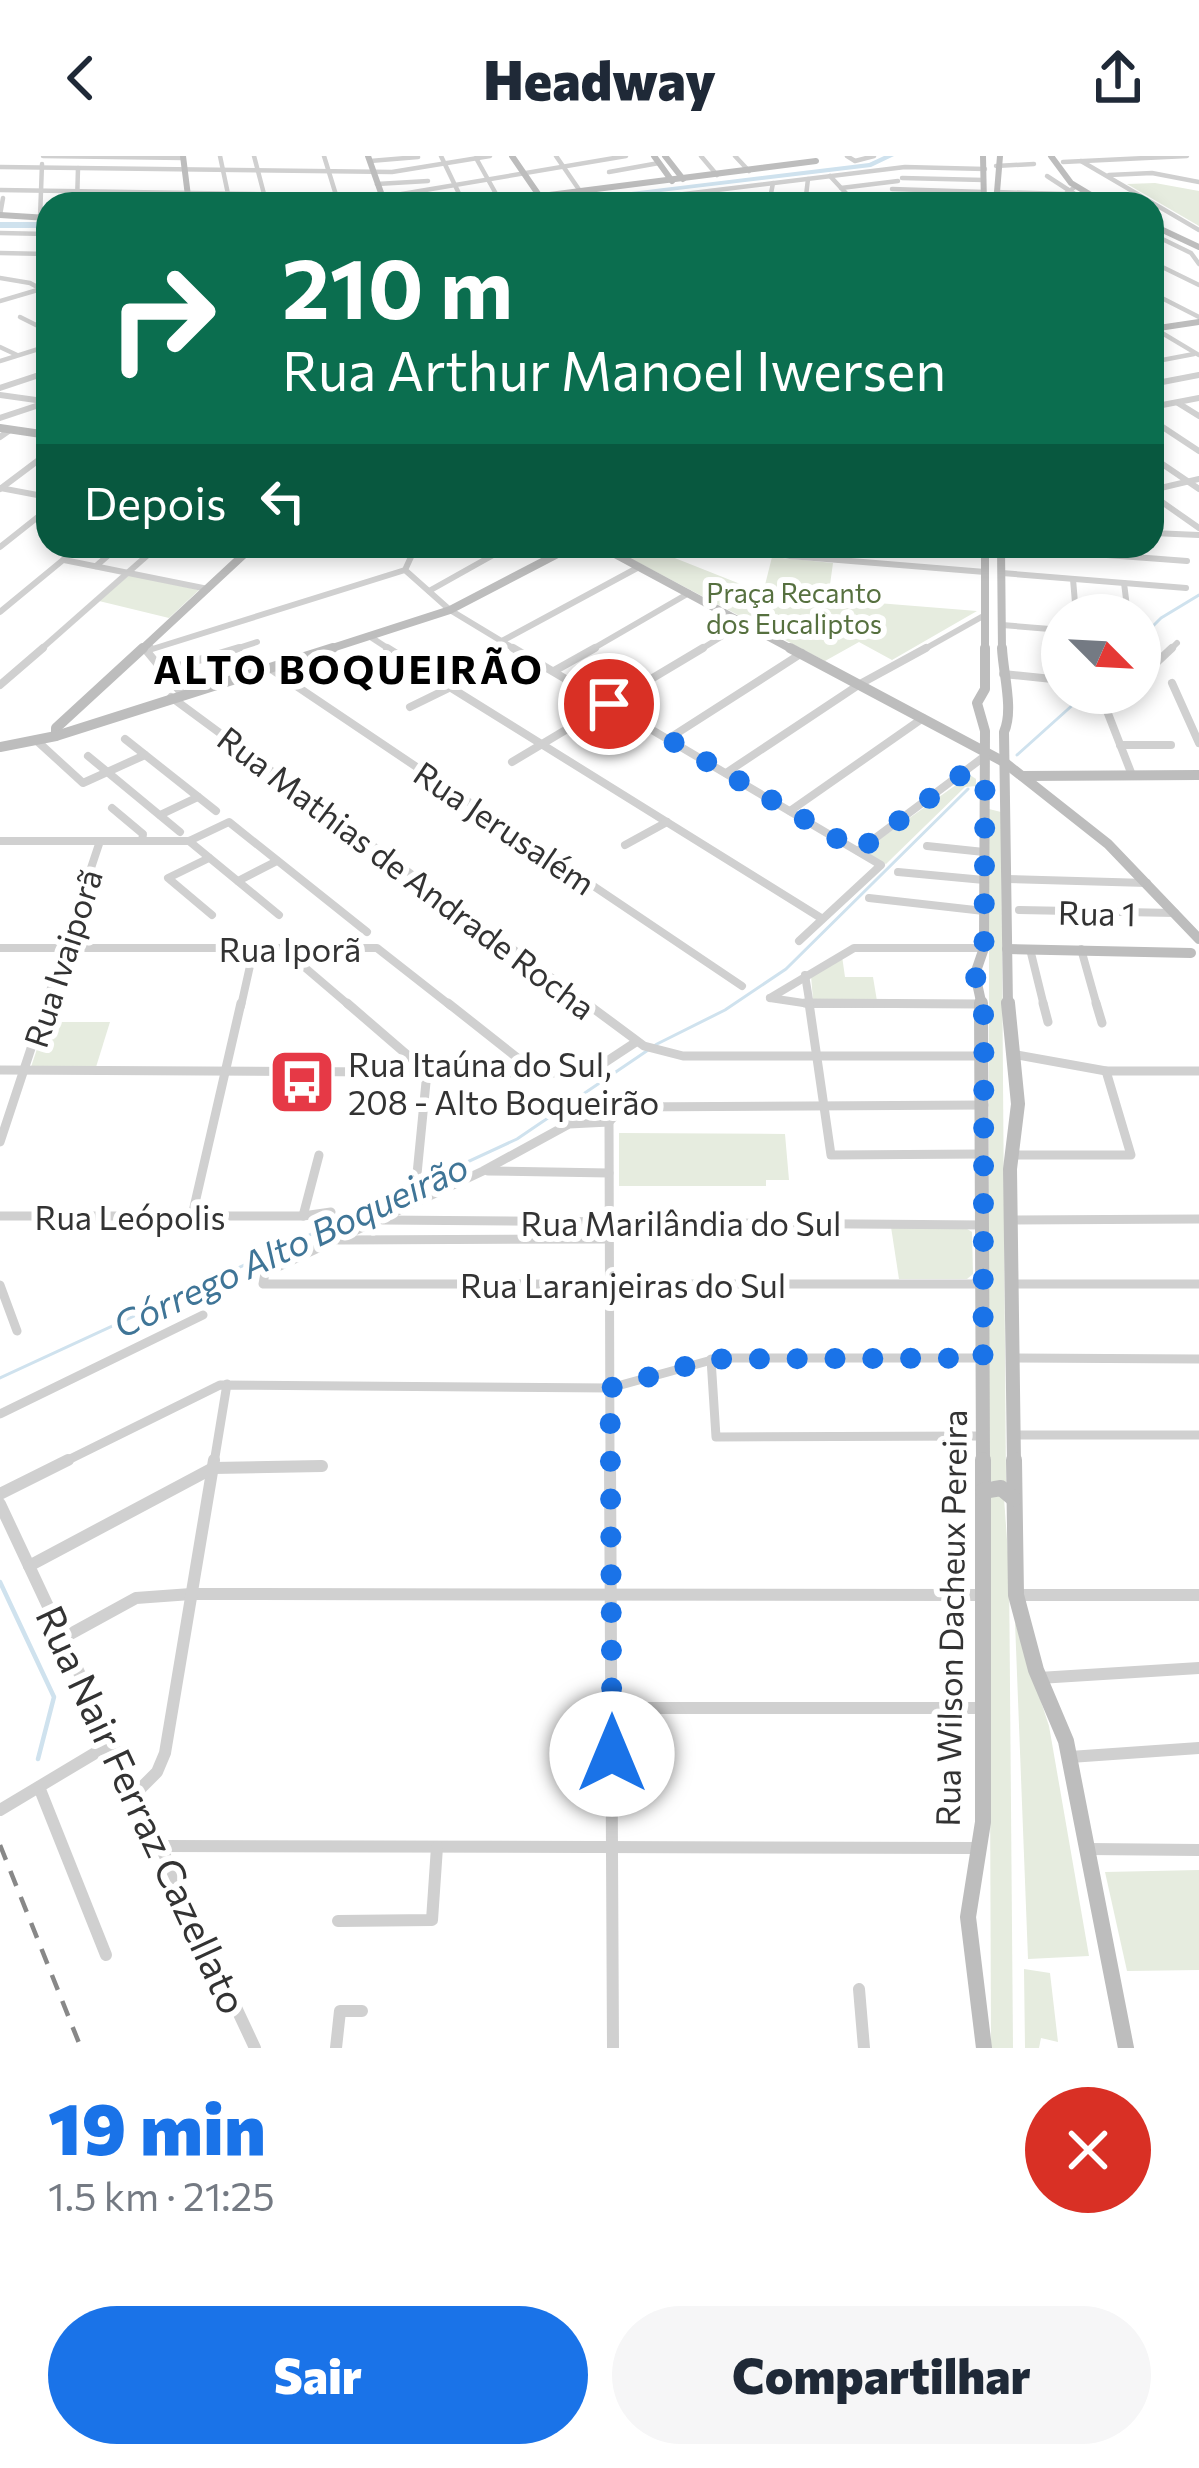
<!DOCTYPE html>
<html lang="pt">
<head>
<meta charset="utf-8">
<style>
	body { margin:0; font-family:Commissioner,sans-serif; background:#f6f6f7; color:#1f2937; height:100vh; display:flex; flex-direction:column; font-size:45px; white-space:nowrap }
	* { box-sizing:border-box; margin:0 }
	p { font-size:39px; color:#747a83 }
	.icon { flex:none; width:66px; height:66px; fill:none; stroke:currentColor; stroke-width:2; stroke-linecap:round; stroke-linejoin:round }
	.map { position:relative; height:1892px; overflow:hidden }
	.drawer { display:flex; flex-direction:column; background:#fff; flex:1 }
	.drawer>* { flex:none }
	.guide { position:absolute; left:36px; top:36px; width:1128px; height:366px; border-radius:36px; box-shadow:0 6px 18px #0003; background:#0b6e4f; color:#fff; overflow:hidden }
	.needle { width:78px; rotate:114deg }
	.buttons { position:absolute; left:1041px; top:438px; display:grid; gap:24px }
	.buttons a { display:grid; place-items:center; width:120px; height:120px; border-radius:50%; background:#fff; box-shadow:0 6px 18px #0003; font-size:60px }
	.pin { position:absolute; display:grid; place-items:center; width:102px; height:102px; color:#fff; margin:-51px; border:6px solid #fff; border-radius:50%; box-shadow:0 3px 12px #0007 }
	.me { position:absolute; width:132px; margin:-66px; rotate:0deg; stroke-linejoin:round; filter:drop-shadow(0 0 9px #0008) }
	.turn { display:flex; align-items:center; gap:42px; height:252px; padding:0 48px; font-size:54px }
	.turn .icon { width:156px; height:156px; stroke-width:2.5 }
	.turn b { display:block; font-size:84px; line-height:102px }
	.then { display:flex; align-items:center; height:114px; padding:0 48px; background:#0003; gap:24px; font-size:45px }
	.round { display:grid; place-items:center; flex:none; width:126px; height:126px; border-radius:63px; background:#f6f6f7 }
	.overview { display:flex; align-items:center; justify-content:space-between; height:204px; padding:0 48px }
	h1 { font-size:72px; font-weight:800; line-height:90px; color:#1a73e8 }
	.button { display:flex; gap:24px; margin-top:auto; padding:24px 48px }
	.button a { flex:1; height:138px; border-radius:72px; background:#1a73e8; color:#fff; font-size:48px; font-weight:800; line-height:138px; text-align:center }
	.button a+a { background:#f6f6f7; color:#1f2937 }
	header { display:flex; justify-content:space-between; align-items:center; height:156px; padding:0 48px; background:#fff; font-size:54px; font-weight:800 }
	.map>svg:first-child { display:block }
	.green { fill:#e6ecdf }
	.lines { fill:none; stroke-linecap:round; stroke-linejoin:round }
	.stream-far1 { stroke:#cfe2ee; stroke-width:3 }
	.stream { stroke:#cfe2ee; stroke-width:4.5 }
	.river { fill:#cfe2ee; fill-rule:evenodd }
	.street-far4 { stroke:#d0d0d0; stroke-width:4.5 }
	.street-far3 { stroke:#d0d0d0; stroke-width:6 }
	.street-far2 { stroke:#d0d0d0; stroke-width:8 }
	.street-far1 { stroke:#d0d0d0; stroke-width:9 }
	.street { stroke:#d0d0d0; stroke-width:12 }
	.secondary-far4 { stroke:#bdbdbd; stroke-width:6 }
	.secondary-far3 { stroke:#bdbdbd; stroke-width:8 }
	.secondary-far2 { stroke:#bdbdbd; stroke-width:10 }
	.secondary-far1 { stroke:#bdbdbd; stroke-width:14 }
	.secondary { stroke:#bdbdbd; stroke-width:16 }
	.rail { stroke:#888; stroke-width:4.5; stroke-dasharray:16 12; stroke-linecap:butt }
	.route { stroke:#1a73e8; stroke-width:21; stroke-dasharray:0 37.8 }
	.labels { text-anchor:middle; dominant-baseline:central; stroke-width:12; stroke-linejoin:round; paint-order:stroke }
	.far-park-label { font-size:27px; fill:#56703f; stroke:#fff }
	.street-label { font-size:33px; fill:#333; stroke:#fff }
	.poi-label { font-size:33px; fill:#333; stroke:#fff; text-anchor:start }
	.water-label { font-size:36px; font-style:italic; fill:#3f7597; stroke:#fff }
	.far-district-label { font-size:39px; font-weight:bold; letter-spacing:3px; fill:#000; stroke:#fff }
	.near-street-label { font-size:39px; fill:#333; stroke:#fff }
</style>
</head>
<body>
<header><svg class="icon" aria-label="back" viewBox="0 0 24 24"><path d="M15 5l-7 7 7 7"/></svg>Headway<svg class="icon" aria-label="share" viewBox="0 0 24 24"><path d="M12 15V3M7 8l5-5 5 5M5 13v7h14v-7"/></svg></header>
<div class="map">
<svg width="1199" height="1892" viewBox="0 0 1199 1892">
	<rect width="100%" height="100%" fill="#fff"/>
	<!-- green -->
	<g class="green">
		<polygon points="1155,27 1199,35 1199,70 1127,28"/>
		<polygon points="191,38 380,40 383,48 192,48"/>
		<polygon points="647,391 763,437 772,401 833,407 828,443 977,455 892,504 859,486 825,505 628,401"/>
		<polygon points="129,419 199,434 169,462 99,445"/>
		<polygon points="970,619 976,623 976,630 965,631 886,708 863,695"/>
		<polygon points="989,653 1001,656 1006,1326 989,1325"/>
		<polygon points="842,800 845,821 873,821 877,845 813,843 811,820"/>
		<polygon points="46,866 110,866 96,911 31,911"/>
		<polygon points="619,977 785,978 789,1024 766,1024 766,1030 619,1030"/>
		<polygon points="891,1071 964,1071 972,1076 973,1118 967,1123 899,1123"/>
		<polygon points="996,1338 1004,1342 1009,1411 1013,1892 991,1892 989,1340"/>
		<polygon points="1015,1466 1049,1570 1089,1800 1028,1803"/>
		<polygon points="1199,1714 1199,1814 1127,1815 1105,1716"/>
		<polygon points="1024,1813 1050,1817 1058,1886 1041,1882 1039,1892 1025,1892"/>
	</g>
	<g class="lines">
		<!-- stream-far1 -->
		<g class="stream-far1">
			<polyline points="1140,483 1161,462 1199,439"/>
			<polyline points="1017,599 1086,537"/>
			<polyline points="0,1222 517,983 657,888 725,854 786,813 968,633"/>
		</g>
		<!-- stream -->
		<polyline class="stream" points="0,1426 54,1541 38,1603"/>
		<!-- river -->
		<g class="river">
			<polygon points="884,0 894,0 871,11 559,48 533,48 869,7"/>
			<rect x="0" y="66" width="48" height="6"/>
		</g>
		<!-- street-far4 -->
		<g class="street-far4">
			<polyline points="43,0 183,2"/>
			<polyline points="220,0 228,38"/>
			<polyline points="254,0 264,38"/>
			<polyline points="324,0 336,39"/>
			<polyline points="441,0 464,48"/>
			<polyline points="556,0 580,35"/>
			<polyline points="701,0 717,19"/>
			<polyline points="735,0 749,15"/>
			<polyline points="847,0 855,5 874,0"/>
			<polyline points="476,2 500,45"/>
			<polyline points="370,5 418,1"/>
			<polyline points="1081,5 1199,74"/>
			<polyline points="1063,6 1187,0"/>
			<polyline points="996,10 1034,8"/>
			<polyline points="0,11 392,16 490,0"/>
			<polyline points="609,16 659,7"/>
			<polyline points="1109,19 1152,17 1199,26"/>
			<polyline points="830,20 856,48"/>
			<polyline points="1047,20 1090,48"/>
			<polyline points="902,22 984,24"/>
			<polyline points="377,28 428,25"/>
			<polyline points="841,32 898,25"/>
			<polyline points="892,33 984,36"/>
			<polyline points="0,34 390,40 626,0"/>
			<polyline points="996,36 1065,38 1075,31"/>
			<polyline points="150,43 151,48"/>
			<polyline points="883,45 984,48"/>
			<polyline points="77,48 78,12"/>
			<polyline points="602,48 905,11 985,13"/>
			<polyline points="769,48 773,27"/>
			<polyline points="805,48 808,23"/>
			<polyline points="0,59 3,42"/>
			<polyline points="40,62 42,8"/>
			<polyline points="0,77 48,78"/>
			<polyline points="1152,78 1191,97 1199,108"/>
			<polyline points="0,97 48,98"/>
			<polyline points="1152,106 1199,129"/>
			<polyline points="0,122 30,127 48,137"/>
			<polyline points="1152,137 1199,161"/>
			<polyline points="0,145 41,133"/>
			<polyline points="20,161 48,175"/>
			<polyline points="1152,171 1199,199"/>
			<polyline points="0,191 17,199"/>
			<polyline points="0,205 48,190"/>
			<polyline points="1152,206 1194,198"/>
		</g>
		<!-- street-far3 -->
		<g class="street-far3">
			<polyline points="1152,228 1199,219"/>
			<polyline points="0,232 48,216"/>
			<polyline points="0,239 43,245"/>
			<polyline points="1178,247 1199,260"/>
			<polyline points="1152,251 1199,242"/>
			<polyline points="0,262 48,246"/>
			<polyline points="1152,264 1199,295"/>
			<polyline points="0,281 10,274"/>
			<polyline points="1152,301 1199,333"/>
			<polyline points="0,332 48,341"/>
			<polyline points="0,333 48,297"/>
			<polyline points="1152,334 1199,323"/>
			<polyline points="1152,339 1199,372"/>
			<polyline points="1152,377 1199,379"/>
			<polyline points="416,390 405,414 450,454 518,495"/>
			<polyline points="751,390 790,400 985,416"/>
			<polyline points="0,391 48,353"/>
			<polyline points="1001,391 1187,405"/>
			<polyline points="501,395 510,390"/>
			<polyline points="64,404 208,433"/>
			<polyline points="96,410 119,390"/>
			<polyline points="1002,417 1186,432"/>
			<polyline points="1073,423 1076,459"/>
			<polyline points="1124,427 1128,459"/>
			<polyline points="429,435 495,398"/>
			<polyline points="0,456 80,390"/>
			<polyline points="1002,469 1062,474"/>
			<polyline points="369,480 392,495"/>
			<polyline points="502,485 639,411"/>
			<polyline points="39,495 158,390"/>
			<polyline points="146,495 405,414"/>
			<polyline points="229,495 257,486"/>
			<polyline points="589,495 689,437"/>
			<polyline points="698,495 744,467"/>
			<polyline points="921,495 985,459"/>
			<polyline points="1169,495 1177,487"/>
		</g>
		<!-- street-far2 -->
		<g class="street-far2">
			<polyline points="150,492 145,493 182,538"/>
			<polyline points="387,492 821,762"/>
			<polyline points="513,492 881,709 799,785"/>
			<polyline points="268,511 742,830"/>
			<polyline points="162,515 239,492"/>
			<polyline points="554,515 595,492"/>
			<polyline points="1003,518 1062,524"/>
			<polyline points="1140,522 1172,492"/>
			<polyline points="1172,527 1199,587"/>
			<polyline points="0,529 43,492"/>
			<polyline points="1124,537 1107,555 1132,619"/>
			<polyline points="171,541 590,850"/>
			<polyline points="410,551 451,531"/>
			<polyline points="125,583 216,655"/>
			<polyline points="668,583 802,497"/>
			<polyline points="37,585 83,627 145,599"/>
			<polyline points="1120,589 1171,589"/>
			<polyline points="88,600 180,676"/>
			<polyline points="512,606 703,492"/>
			<polyline points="726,617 860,528 926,492"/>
			<polyline points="112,652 143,678 142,685"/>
			<polyline points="790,655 923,562"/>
			<polyline points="160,659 198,641"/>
			<polyline points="0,685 189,685 229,666 367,776"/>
			<polyline points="189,685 279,759"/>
			<polyline points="625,689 667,666"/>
			<polyline points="927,690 984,696"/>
			<polyline points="858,695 985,600"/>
			<polyline points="209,702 168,722 212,759"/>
			<polyline points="898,716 984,724"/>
			<polyline points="1006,723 1147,727"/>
			<polyline points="238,725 277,705"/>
			<polyline points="869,742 984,755"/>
			<polyline points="1019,754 1175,757"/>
			<polyline points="0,792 377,792 451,850"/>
			<polyline points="282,792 350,850"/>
			<polyline points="1030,793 1044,850"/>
			<polyline points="1081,793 1097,850"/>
			<polyline points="805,819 810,850"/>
			<polyline points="770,842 854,792 984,792"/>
			<polyline points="770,842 810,848 980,848"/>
			<polyline points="45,850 100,685"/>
			<polyline points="241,850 254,792"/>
		</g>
		<!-- street-far1 -->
		<g class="street-far1">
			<polyline points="347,847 427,916 417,1018"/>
			<polyline points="448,847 534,915"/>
			<polyline points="586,847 644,890 683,900 984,900"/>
			<polyline points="805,847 980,848"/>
			<polyline points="809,847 831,999 983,998"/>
			<polyline points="1043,847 1048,866"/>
			<polyline points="1096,847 1102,867"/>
			<polyline points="1012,898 1106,915 1199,915"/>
			<polyline points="0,914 568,917 598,911 636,886"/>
			<polyline points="984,949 623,951 609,966 569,968 483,1015 265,1117 263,1128 984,1128"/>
			<polyline points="609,966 610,1307"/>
			<polyline points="0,986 46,847"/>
			<polyline points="1013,999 1131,999 1106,915"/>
			<polyline points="488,1015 609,1017"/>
			<polyline points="0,1060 303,1060 331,1056"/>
			<polyline points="192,1060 241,847"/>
			<polyline points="303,1060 319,999"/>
			<polyline points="383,1064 984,1069"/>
			<polyline points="1010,1064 1199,1063"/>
			<polyline points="339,1084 609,1083"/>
			<polyline points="1011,1128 1199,1128"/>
			<polyline points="0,1129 17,1175"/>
			<polyline points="1012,1202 1199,1203"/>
			<polyline points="711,1203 716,1281 983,1280"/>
			<polyline points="0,1258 203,1159"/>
			<polyline points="1013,1279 1199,1279"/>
			<polyline points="62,1307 220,1229 610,1232 719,1202 984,1202"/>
			<polyline points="214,1307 227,1228"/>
		</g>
		<!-- street -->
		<g class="street">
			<polyline points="610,1304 613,1892"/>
			<polyline points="0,1338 68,1304"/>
			<polyline points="0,1348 255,1892"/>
			<polyline points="29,1410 213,1312 322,1310"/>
			<polyline points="1016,1439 1199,1439"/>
			<polyline points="63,1482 136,1442 191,1438 983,1439"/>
			<polyline points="1039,1522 1199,1512"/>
			<polyline points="611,1552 983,1552"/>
			<polyline points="1070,1601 1199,1592"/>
			<polyline points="39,1631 106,1799"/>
			<polyline points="136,1637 157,1616 165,1597 214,1304"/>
			<polyline points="0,1654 112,1587"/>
			<polyline points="160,1690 976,1692"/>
			<polyline points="1088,1693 1199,1694"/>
			<polyline points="338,1765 432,1764 437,1691"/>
			<polyline points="859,1833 864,1892"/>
			<polyline points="336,1892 340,1855 362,1855"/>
		</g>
		<!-- secondary-far4 -->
		<g class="secondary-far4">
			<polyline points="183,0 189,48"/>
			<polyline points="368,0 385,48"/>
			<polyline points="512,0 545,48"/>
			<polyline points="654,0 672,25"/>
			<polyline points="665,0 683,23"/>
			<polyline points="983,0 984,48"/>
			<polyline points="1051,0 1071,27 1106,48"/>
			<polyline points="479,48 816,5"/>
			<polyline points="996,48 1000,0"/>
			<polyline points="0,59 48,62"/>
			<polyline points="1152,69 1199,91"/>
			<polyline points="1152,173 1199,166"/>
		</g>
		<!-- secondary-far3 -->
		<g class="secondary-far3">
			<polyline points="0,272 48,279"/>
			<polyline points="600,390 795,495"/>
			<polyline points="985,390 985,495"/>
			<polyline points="1001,390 1002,495"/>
			<polyline points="140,495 253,390"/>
			<polyline points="323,495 450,454 573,390"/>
		</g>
		<!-- secondary-far2 -->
		<g class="secondary-far2">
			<polyline points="790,492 1004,606 1108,688 1199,783"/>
			<path d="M1002,492C1003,517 1014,554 1004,576L1008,850"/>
			<polyline points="56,580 56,572 143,492"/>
			<polyline points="0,591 56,580 333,492"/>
			<polyline points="1022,620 1199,619"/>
			<polyline points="1007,793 1191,797"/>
			<polyline points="982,850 975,818 984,792 985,575 977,547 985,533 985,492"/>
		</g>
		<!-- secondary-far1 -->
		<g class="secondary-far1">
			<polyline points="981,847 983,1307"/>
			<polyline points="1008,847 1018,948 1010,1013 1014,1307"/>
		</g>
		<!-- secondary -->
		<g class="secondary">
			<polyline points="983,1304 983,1666 968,1761 984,1892"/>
			<polyline points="1014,1304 1016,1439 1036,1514 1066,1585 1126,1892"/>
			<polyline points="983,1335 1001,1332 1014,1343"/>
		</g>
		<!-- rail -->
		<polyline class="rail" points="0,1689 81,1892"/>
	</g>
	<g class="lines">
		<!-- route -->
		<polyline class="route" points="609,548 858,695 961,619 974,617 985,624 984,792 975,818 984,861 983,1202 711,1203 610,1232 612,1598"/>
	</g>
	<!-- icons -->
	<defs>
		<g id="bus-square" transform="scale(3.45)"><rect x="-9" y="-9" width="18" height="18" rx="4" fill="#e63946" stroke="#fff"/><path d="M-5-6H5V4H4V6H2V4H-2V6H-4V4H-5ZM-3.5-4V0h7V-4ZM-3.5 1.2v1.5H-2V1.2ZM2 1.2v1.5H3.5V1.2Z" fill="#fff"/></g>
	</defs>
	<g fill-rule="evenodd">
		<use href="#bus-square" x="302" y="926"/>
	</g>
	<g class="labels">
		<!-- far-park labels -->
		<g class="far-park-label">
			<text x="794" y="436">Praça Recanto<tspan x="794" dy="31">dos Eucaliptos</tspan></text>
		</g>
		<!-- street labels -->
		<g class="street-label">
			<text transform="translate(505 671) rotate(34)">Rua Jerusalém</text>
			<text transform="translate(407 716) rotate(37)">Rua Mathias de Andrade Rocha</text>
			<text transform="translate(1097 756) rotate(1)">Rua 1</text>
			<text x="290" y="792">Rua Iporã</text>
			<text transform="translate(62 802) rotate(-72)">Rua Ivaiporã</text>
			<text x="130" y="1060">Rua Leópolis</text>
			<text x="681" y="1066">Rua Marilândia do Sul</text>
			<text x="623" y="1128">Rua Laranjeiras do Sul</text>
			<text transform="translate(950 1462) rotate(-89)">Rua Wilson Dacheux Pereira</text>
		</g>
		<!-- poi labels -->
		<g class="poi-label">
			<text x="348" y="907">Rua Itaúna do Sul,<tspan x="348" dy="38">208 - Alto Boqueirão</tspan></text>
		</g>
		<!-- water labels -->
		<g class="water-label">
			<text transform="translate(290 1088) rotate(-25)">Córrego Alto Boqueirão</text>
		</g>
		<!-- far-district labels -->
		<g class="far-district-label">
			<text x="349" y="512">ALTO BOQUEIRÃO</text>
		</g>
		<!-- near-street labels -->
		<g class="near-street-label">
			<text transform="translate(143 1653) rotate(65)">Rua Nair Ferraz Cazellato</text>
		</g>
	</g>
</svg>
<div class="buttons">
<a><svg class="needle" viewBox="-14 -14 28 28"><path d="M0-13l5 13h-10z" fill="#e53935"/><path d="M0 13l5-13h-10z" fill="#747a83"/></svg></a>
</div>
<div class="pin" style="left:609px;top:548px;background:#d93025"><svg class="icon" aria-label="arrive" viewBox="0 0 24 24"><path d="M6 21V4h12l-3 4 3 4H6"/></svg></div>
<svg class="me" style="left:612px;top:1598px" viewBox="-20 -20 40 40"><circle r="19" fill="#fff"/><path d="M0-13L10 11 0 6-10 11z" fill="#1a73e8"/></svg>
<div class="guide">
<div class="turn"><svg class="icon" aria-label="right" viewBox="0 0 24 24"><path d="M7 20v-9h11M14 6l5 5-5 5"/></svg><div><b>210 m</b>Rua Arthur Manoel Iwersen</div></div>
<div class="then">Depois<svg class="icon" aria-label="left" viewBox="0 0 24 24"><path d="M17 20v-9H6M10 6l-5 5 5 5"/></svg></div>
</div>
</div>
<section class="drawer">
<div class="overview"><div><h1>19 min</h1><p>1.5 km · 21:25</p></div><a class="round" style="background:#d93025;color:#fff"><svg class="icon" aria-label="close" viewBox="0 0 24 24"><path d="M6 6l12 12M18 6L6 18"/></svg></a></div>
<div class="button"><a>Sair</a><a>Compartilhar</a></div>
</section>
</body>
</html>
